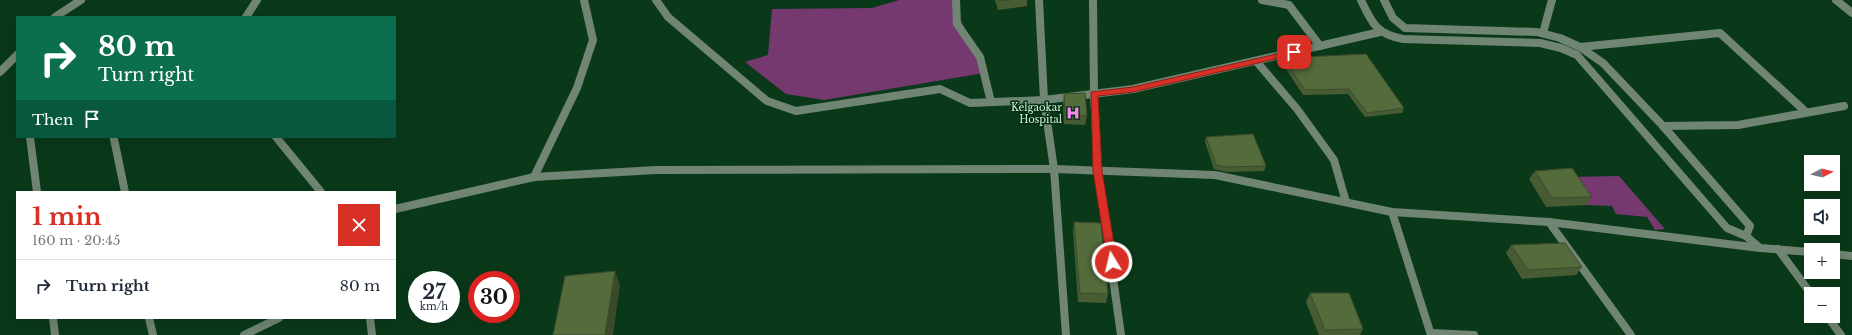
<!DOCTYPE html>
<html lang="en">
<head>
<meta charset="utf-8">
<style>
	body { margin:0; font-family:"Libre Baskerville",serif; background:#f2f2f3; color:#1f2937; height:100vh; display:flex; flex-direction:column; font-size:15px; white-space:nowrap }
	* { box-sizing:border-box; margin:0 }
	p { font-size:13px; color:#747a83 }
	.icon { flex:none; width:22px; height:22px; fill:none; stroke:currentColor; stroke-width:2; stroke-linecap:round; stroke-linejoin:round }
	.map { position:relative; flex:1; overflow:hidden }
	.drawer { position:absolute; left:16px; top:191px; width:380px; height:128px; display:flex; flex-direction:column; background:#fff; border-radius:0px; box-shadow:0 4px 16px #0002 }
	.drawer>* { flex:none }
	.hud { position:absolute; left:16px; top:16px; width:380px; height:122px; border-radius:0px; box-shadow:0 4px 16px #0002; background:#0b6e4f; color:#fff; overflow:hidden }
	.needle { width:26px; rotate:83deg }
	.buttons { position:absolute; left:1804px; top:155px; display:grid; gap:8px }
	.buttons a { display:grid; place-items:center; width:36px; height:36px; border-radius:0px; background:#fff; box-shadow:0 4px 16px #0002; font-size:20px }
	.speed { position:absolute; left:408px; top:271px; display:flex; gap:8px; font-size:20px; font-weight:700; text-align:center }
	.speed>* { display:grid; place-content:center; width:52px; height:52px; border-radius:50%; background:#fff; box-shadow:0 4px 16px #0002; line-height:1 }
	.speed small { font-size:10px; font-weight:400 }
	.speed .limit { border:6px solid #d22; background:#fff; color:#111 }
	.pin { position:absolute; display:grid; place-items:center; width:34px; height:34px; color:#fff; margin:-17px; border-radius:8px; box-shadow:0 2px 6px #0006 }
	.me { position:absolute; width:44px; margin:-22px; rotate:351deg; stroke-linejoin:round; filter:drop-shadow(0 0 3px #0008) }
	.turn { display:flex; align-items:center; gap:14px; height:84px; padding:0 16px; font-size:18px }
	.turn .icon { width:52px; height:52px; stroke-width:2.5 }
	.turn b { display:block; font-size:28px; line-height:34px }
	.then { display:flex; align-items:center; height:38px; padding:0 16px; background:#0003; gap:8px; font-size:15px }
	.round { display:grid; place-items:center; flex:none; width:42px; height:42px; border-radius:0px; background:#f2f2f3 }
	.head { display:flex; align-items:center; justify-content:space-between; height:68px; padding:0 16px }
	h1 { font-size:24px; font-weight:700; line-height:30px; color:#d93025 }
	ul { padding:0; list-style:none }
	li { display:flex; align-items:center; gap:12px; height:52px; padding:0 16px; border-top:1px solid #e0e1e3 }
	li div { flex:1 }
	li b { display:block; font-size:15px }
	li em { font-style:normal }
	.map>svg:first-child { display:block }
	.green { fill:#753970 }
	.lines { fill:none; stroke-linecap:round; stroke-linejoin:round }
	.minor { stroke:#718574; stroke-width:8 }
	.tertiary { stroke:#718574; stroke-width:8 }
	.wall { fill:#485c34 }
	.shaded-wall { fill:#3b4b2a }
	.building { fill:#546b3c; stroke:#3b4b2a }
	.route { fill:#d93025; stroke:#8d1f18 }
	.labels { text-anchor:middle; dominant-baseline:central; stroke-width:3; stroke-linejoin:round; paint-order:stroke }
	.poi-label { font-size:10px; fill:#d9f2dd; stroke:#002e10; text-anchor:end }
</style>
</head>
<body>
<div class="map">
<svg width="1852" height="335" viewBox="0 0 1852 335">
	<rect width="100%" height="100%" fill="#093919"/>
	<!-- green -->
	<g class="green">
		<polygon points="899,0 952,0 984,73 824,100 786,94 745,62 768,55 772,9 872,8"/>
		<polygon points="1619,176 1665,229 1655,230 1647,217 1616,214 1612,206 1586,205 1566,177"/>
	</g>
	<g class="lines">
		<!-- minor -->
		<g class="minor">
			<polyline points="656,0 668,17 767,101 796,111 940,89 970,103 1044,100 1133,89 1380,32"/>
			<polyline points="956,0 957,24 980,57 991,102"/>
			<polyline points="1093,0 1094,94 1098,171 1121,335"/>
			<polyline points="1262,0 1289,5 1320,46"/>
			<polyline points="55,17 81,0"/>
			<polyline points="246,17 257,0"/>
			<polyline points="1543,33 1552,0"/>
			<polyline points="1580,47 1720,33 1806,112"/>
			<polyline points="1256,61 1297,109 1334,160 1346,202"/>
			<polyline points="0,72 17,55"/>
			<polyline points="1663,126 1738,125 1844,106"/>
			<polyline points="30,137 37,192"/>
			<polyline points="276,137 321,192"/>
			<polyline points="114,139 125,192"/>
			<polyline points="534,177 577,88 593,40 584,0"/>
			<polyline points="395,209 534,177 656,170 1054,169"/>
			<polyline points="1392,212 1431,335"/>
			<polyline points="1549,222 1631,335"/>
			<polyline points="1778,249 1811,294"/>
			<polyline points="1827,316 1841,335"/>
			<polyline points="53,318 55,335"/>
			<polyline points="149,318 153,335"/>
			<polyline points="370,318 372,335"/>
			<polyline points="1431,333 1474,335"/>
			<polyline points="244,335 279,318"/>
		</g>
		<!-- tertiary -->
		<g class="tertiary">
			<polyline points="1039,0 1044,100 1054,169 1066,335"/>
			<path d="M1361,0C1372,23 1376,34 1403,39L1540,43L1561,48L1577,55L1727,228L1746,236L1760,248L1811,252"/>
			<polyline points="1384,0 1393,18 1405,28 1537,32 1560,38 1580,47 1603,63 1663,126 1750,226 1746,236"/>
			<polyline points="1836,0 1852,13"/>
			<polyline points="1054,169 1215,175 1392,212 1549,222 1760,248"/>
			<polyline points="1833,254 1852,256"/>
		</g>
	</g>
	<!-- wall -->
	<g class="wall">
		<polygon points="995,0 1027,0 1027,6 998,10"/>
		<polygon points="1283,58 1404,108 1402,113 1365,117 1348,94 1303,95 1282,63"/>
		<polygon points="1064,94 1087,116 1085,125 1064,124 1063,103"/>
		<polygon points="1206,137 1266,166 1264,171 1226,172 1214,169 1205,142"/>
		<polygon points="1535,171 1592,197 1586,205 1546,207 1529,179"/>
		<polygon points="1074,222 1108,294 1106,303 1078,302 1073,231"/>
		<polygon points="1511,245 1582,267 1576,275 1522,279 1506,253"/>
		<polygon points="1310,293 1363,329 1360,335 1319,335 1306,302"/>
	</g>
	<!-- shaded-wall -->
	<polygon class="shaded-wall" points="615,271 620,285 613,335 605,335"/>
	<!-- building -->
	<g class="building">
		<polygon points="998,0 1008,0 998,1"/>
		<polygon points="1366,54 1404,108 1367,113 1349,89 1305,90 1283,58"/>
		<polygon points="1085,93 1087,116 1065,115 1064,94"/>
		<polygon points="1253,134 1266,166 1227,167 1216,165 1206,137"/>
		<polygon points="1572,168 1592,197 1552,198 1535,171"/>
		<polygon points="1074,222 1101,223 1108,294 1080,293"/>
		<polygon points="1565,243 1582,267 1528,270 1511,245"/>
		<polygon points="615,271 605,335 553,335 565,276"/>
		<polygon points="1310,293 1349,293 1363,329 1325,330"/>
	</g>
	<!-- route -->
	<polygon class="route" points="1294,50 1297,50 1297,54 1133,92 1098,96 1102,171 1117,262 1115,265 1108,265 1093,171 1091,92 1133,87"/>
	<!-- icons -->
	<defs>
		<g id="hospital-bare" transform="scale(1.08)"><path d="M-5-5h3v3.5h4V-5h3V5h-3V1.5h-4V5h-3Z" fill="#f688ed" stroke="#002e10" stroke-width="2.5" paint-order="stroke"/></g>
	</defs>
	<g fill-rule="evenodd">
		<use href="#hospital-bare" x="1073" y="113"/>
	</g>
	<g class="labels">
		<!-- poi labels -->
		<g class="poi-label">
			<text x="1062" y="107">Kelgaokar<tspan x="1062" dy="12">Hospital</tspan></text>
		</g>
	</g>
</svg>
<div class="buttons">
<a><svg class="needle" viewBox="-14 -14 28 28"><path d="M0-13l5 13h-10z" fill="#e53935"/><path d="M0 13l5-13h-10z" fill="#747a83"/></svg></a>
<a><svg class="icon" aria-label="sound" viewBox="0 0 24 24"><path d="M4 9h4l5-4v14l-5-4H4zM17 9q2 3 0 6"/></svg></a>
<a>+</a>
<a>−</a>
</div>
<div class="speed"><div>27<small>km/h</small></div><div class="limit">30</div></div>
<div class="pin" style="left:1294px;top:52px;background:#d93025"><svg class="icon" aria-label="arrive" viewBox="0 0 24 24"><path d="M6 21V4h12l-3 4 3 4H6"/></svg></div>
<svg class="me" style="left:1112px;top:262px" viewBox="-20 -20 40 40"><circle r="17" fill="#d93025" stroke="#fff" stroke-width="3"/><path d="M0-11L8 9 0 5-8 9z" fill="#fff"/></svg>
<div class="hud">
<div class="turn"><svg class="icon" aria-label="right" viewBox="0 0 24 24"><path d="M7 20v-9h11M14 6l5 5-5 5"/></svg><div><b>80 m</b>Turn right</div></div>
<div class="then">Then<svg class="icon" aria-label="arrive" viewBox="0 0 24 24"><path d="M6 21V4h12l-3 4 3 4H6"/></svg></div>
</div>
<section class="drawer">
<div class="head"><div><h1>1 min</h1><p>160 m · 20:45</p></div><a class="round" style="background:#d93025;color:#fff"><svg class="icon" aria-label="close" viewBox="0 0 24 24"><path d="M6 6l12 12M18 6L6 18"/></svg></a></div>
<ul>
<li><svg class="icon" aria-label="right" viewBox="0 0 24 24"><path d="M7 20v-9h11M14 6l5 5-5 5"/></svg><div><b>Turn right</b></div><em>80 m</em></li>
</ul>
</section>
</div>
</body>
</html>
